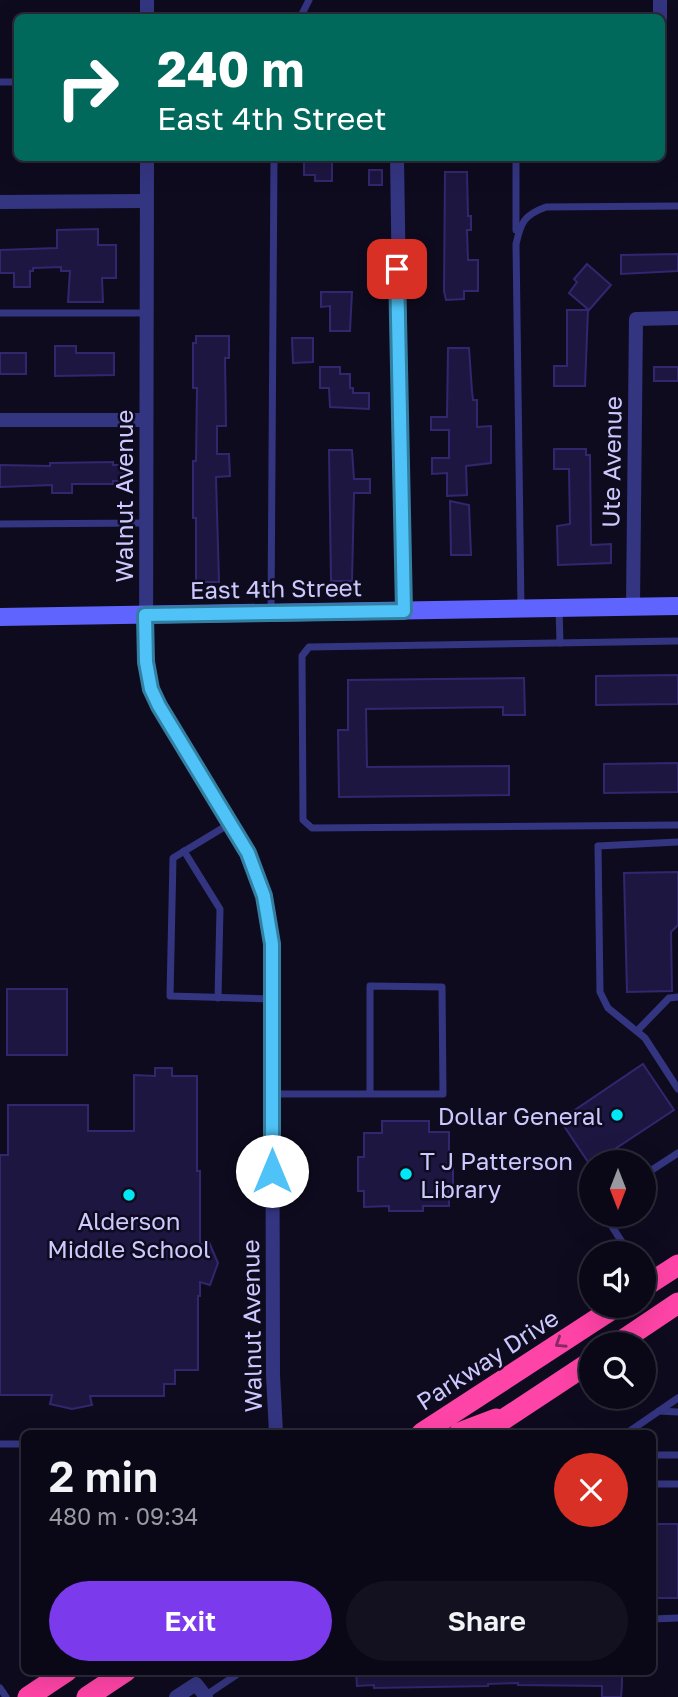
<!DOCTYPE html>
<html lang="en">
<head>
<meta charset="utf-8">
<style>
	body { margin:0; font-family:"Golos Text",sans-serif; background:#131120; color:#f1f3f6; height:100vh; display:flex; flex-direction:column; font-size:26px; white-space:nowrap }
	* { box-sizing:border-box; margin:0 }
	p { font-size:23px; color:#999aa1 }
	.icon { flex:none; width:38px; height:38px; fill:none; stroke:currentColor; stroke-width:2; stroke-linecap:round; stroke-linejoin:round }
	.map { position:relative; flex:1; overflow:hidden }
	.drawer { position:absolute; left:21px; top:1430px; width:635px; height:245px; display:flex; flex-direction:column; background:#0a0817; border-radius:10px; box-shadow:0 7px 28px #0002,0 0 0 2px #2a2936 }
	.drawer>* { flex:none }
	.hud { position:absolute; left:14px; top:14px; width:651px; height:147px; border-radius:10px; box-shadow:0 7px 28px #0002,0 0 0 2px #2a2936; background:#00695c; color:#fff; overflow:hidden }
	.needle { width:46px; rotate:180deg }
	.fabs { position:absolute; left:579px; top:1150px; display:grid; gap:14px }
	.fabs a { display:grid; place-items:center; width:77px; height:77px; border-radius:50%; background:#0a0817; box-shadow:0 7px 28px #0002,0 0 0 2px #2a2936; font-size:35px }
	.pin { position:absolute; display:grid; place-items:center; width:60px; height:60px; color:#fff; margin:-30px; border-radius:14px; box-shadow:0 4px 10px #0006 }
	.me { position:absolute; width:77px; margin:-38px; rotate:0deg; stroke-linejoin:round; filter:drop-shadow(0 0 5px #0008) }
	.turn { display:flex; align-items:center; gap:24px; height:147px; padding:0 28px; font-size:32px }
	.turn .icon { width:91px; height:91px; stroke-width:2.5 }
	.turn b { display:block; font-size:49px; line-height:60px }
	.round { display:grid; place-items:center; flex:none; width:74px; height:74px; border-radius:37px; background:#131120 }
	.summary { display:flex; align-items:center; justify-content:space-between; height:119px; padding:0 28px }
	h1 { font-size:42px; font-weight:600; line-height:52px }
	.action { display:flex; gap:14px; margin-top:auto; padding:14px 28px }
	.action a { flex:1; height:80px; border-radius:42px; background:#7c3aed; color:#fff; font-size:28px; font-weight:600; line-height:80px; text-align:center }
	.action a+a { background:#131120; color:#f1f3f6 }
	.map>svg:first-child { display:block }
	.building { fill:#1d1641; stroke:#32276e; stroke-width:2 }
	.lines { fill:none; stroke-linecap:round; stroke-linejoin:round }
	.lane { stroke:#343581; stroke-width:7 }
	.street { stroke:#343581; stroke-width:14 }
	.secondary { stroke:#6064ff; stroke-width:18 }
	.highway { stroke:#ff44a7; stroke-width:21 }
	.oneway { stroke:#862863 }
	.route-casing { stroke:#337fa1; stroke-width:18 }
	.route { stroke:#4fc3f7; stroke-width:12 }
	.poi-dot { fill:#00e8f4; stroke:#0e0b1f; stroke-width:2.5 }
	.labels { text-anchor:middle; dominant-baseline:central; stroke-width:5; stroke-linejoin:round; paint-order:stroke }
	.street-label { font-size:24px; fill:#cdc9ff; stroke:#0e0b1f }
	.poi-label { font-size:24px; fill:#cdc9ff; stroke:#0e0b1f; text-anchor:end }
</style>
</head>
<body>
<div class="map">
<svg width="678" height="1697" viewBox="0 0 678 1697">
	<rect width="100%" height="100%" fill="#0e0b1f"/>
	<!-- building -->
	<g class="building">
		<polygon points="304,158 332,158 332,181 315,181 315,175 304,175"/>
		<rect x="369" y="170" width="13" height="15"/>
		<polygon points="445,172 467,172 468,216 471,216 471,230 467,230 468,260 478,260 478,291 464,291 464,299 446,300 444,291"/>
		<polygon points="98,229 98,245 116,245 116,278 102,278 103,302 68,302 70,271 61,271 61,267 33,268 33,271 30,271 30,287 14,287 14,273 0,273 0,250 57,248 57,230"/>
		<polygon points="678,254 678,271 621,274 621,255"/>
		<polygon points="587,264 611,285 589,310 569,293 577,282 574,279"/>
		<polygon points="321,292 352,292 350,331 330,331 330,306 321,307"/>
		<polygon points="567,310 588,310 585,386 554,386 554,366 567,366"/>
		<polygon points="196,336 229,336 229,358 225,358 226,426 217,426 217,454 229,454 230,476 216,477 219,582 196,582 196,518 193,518 193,461 196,461 197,388 193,388 193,343 196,343"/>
		<polygon points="292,338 313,338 313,362 293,363"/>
		<polygon points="55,346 76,346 76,353 114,353 114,375 55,376"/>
		<polygon points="448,348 469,348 472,391 473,400 477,400 477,427 491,426 491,463 466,466 467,495 447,496 447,473 432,474 432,458 449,458 449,430 431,430 431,417 447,417"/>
		<rect x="0" y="353" width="26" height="21"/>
		<polygon points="320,367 340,367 340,374 350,374 350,388 353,388 353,393 369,393 369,409 330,407 329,388 320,388"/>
		<rect x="654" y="367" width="24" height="14"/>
		<polygon points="554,449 586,449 586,455 590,455 591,545 611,544 611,563 558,565 557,526 570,524 569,469 554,469"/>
		<polygon points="329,450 352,450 354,479 370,479 370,493 354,493 352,581 331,581"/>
		<polygon points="113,462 113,465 122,465 123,481 113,481 113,484 72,484 72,493 52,493 52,485 0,487 0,465 50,466 50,463"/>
		<polygon points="450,501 469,505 471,555 451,555"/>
		<polygon points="678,675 678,704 596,705 596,676"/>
		<polygon points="524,678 525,715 503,715 503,707 366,709 367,767 509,766 509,795 339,797 338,730 348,730 348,680"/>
		<polygon points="678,763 678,792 604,793 604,764"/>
		<polygon points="678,872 678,925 671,932 672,991 627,992 624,873"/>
		<rect x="7" y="989" width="60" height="66"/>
		<polygon points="643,1064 674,1110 595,1162 592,1162 590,1165 560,1120"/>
		<polygon points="155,1068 172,1068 172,1076 197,1076 197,1171 200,1171 200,1245 209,1242 218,1263 210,1285 200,1282 200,1296 198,1296 198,1370 175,1370 175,1384 164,1384 164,1396 90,1396 92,1405 72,1409 50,1404 52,1395 0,1395 0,1155 8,1155 8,1105 88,1105 88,1131 134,1131 134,1075 155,1076"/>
		<polygon points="382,1121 429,1121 429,1132 449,1132 449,1157 453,1157 453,1190 449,1190 449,1206 423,1206 423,1211 389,1211 389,1206 364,1207 364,1191 358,1191 358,1157 364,1157 364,1133 382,1133"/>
		<rect x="653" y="1524" width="25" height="74"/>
		<polygon points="356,1671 622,1671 622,1685 621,1697 602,1697 602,1686 518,1685 518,1683 488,1684 488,1686 374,1688 374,1685 357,1686"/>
	</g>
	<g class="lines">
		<!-- lane -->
		<g class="lane">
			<polyline points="300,18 309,0"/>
			<polyline points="0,82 18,82"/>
			<polyline points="516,158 516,230"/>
			<polyline points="0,313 146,313"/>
			<polyline points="0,524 146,523"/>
			<path d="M521,608L516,244C521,222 524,215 546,207L678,206"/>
			<polyline points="559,608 560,643"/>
			<polyline points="271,612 274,158"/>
			<polyline points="678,641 309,647 302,656 303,820 312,828 678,825"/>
			<polyline points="231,823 173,858 170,996 272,999"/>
			<polyline points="678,842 598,846 600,992 608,1008 645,1038 678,1089"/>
			<polyline points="184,851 220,909 218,998"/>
			<polyline points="638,1030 669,998 678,997"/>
			<polyline points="272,1094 443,1094 442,987 370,986 370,1093"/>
			<polyline points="644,1175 678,1153"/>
			<polyline points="604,1214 629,1253"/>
			<polyline points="659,1411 678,1412"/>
			<polyline points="627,1433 678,1398"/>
			<polyline points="0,1444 24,1444"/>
			<polyline points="653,1455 678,1455"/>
			<polyline points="653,1484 678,1484"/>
			<polyline points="653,1619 678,1618"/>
			<polyline points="0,1688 6,1697"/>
			<polyline points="205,1696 242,1671"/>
		</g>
		<!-- street -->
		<g class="street">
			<polyline points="147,18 147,0"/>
			<polyline points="660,18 660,0"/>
			<path d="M147,158L146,662C150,696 169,721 186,749C224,811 266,869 272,944L273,1375L276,1433"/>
			<polyline points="397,158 404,611"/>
			<polyline points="0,202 146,201"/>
			<polyline points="0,420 146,420"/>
			<polyline points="633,606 636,319 678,318"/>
			<polyline points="176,1697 196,1684 206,1697"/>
		</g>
		<!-- secondary -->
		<polyline class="secondary" points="0,617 678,606"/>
		<!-- highway -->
		<g class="highway">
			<polyline points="644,1287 678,1265"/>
			<polyline points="617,1344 678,1303"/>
			<polyline points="422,1433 617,1306"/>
			<polyline points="459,1433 496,1419"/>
			<polyline points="483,1433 592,1361"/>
			<polyline points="28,1697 67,1671"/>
			<polyline points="87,1697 126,1671"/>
		</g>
	</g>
	<!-- one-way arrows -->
	<defs><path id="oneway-chevron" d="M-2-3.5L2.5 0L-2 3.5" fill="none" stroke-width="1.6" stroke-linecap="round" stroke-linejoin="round" transform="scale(1.75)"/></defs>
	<use class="oneway" href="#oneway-chevron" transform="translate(560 1343) rotate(147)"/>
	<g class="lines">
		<!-- route casing -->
		<g class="route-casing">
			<polyline id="route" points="272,1171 272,944 264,896 248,853 159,706 151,689 146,662 145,615 404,611 397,269"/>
		</g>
		<!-- route -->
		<use href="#route" class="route"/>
	</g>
	<!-- markers -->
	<g class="poi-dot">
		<circle cx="617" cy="1115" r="7"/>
		<circle cx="406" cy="1174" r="7"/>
		<circle cx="129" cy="1195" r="7"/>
	</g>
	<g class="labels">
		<!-- street labels -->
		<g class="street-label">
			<text transform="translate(611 462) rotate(-89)">Ute Avenue</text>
			<text transform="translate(123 496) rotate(-90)">Walnut Avenue</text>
			<text transform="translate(276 588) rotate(-1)">East 4th Street</text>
			<text transform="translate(251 1326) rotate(-91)">Walnut Avenue</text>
			<text transform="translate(487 1359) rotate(-33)">Parkway Drive</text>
		</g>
		<!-- poi labels -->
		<g class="poi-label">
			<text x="603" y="1115">Dollar General</text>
			<text x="420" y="1160" text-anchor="start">T J Patterson<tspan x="420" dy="28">Library</tspan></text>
			<text x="129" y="1220" text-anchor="middle">Alderson<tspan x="129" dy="28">Middle School</tspan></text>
		</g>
	</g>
</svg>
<div class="fabs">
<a><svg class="needle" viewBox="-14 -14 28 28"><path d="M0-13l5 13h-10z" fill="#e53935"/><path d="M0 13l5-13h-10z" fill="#999aa1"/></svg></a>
<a><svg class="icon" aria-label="sound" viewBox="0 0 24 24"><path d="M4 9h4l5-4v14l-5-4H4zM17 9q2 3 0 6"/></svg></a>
<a><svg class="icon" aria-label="search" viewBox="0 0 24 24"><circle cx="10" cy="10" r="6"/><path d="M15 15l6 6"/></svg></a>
</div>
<div class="pin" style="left:397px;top:269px;background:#d93025"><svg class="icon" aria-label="arrive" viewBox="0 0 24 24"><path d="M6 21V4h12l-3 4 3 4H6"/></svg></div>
<svg class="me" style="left:272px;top:1171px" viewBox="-20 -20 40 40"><circle r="19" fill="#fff"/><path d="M0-13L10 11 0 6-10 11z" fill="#4fc3f7"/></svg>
<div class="hud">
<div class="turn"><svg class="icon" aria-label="right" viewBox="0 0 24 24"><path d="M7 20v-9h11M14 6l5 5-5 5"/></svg><div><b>240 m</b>East 4th Street</div></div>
</div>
<section class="drawer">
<div class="summary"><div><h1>2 min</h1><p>480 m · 09:34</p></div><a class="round" style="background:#d93025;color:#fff"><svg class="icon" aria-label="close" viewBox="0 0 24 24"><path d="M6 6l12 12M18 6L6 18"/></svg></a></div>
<div class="action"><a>Exit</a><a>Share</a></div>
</section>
</div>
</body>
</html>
